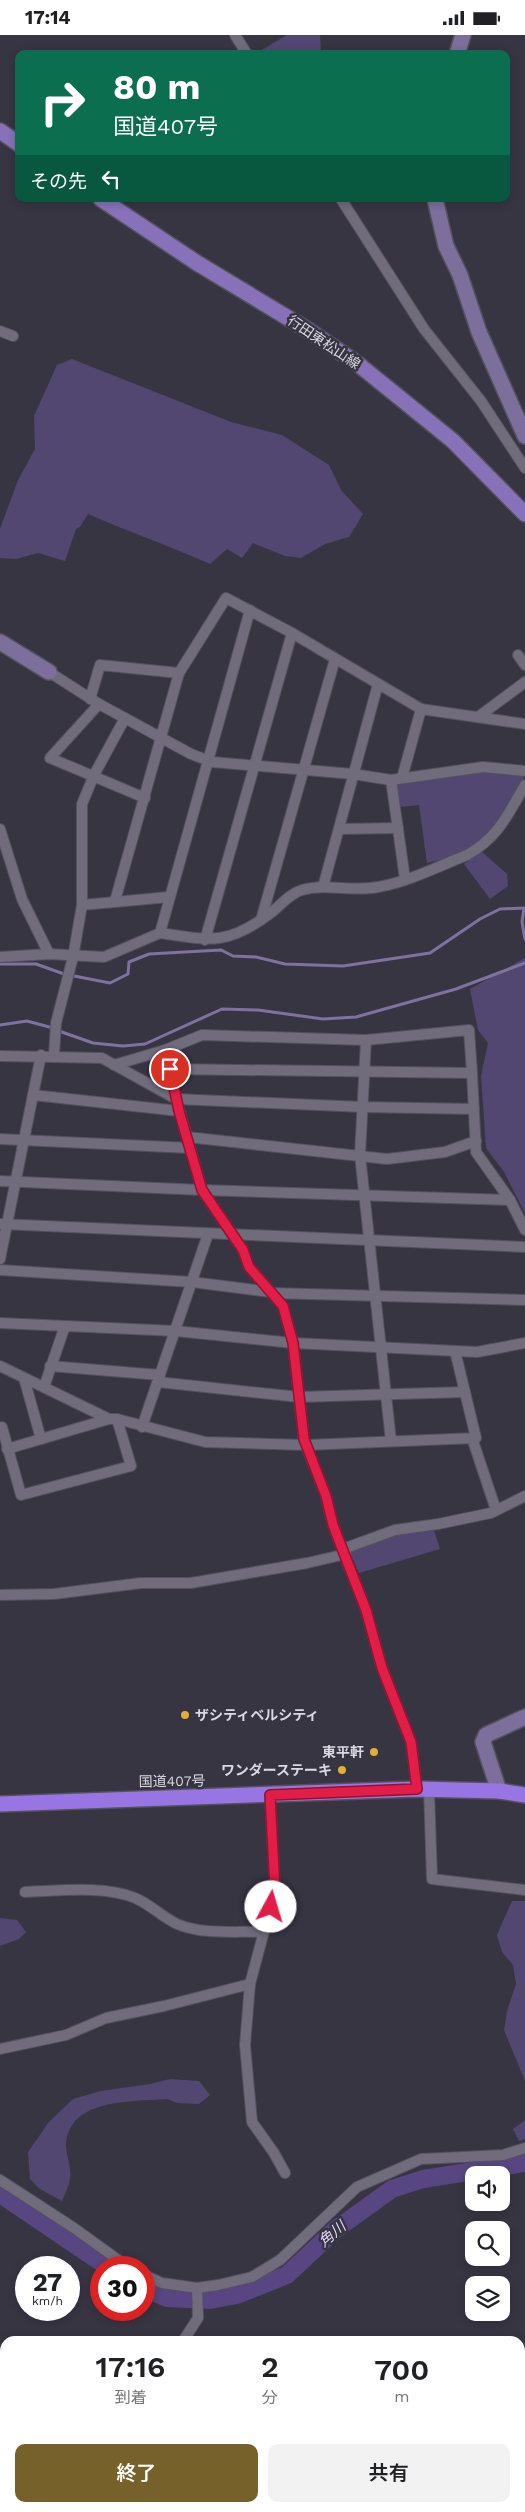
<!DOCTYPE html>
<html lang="ja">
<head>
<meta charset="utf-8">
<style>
	body { margin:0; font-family:"Work Sans","Noto Sans JP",sans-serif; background:#f2f2f2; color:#202124; height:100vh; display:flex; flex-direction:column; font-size:19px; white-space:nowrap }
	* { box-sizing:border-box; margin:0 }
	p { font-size:16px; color:#757577 }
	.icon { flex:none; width:28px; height:28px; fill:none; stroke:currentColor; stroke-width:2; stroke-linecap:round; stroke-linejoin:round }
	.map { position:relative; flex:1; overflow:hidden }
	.side { position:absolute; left:0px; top:2301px; width:525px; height:176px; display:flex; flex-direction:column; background:#fff; border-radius:15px 15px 0 0; box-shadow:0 2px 8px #0003 }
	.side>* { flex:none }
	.guide { position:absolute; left:15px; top:15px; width:495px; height:152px; border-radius:10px; box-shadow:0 2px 8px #0003; background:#0b6e4f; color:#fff; overflow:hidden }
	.tools { position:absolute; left:465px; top:2131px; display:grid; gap:10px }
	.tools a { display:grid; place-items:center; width:45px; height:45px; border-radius:10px; background:#fff; box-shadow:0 2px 8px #0003; font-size:25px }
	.speed { position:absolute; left:15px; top:2221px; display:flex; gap:10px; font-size:25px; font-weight:700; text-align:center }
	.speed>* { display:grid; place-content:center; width:65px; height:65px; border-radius:50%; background:#fff; box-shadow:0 2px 8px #0003; line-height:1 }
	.speed small { font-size:12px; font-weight:400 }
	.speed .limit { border:8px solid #d22; background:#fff; color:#111 }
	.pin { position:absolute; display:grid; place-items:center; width:42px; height:42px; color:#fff; margin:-21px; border:2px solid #fff; border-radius:50%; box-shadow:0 1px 5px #0007 }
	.me { position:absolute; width:55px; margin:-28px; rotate:6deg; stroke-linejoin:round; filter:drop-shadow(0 0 4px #0008) }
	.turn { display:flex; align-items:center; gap:18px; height:105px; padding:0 15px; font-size:22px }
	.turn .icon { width:65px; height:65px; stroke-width:2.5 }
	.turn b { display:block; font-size:35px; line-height:42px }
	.then { display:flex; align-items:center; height:48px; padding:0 15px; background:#0003; gap:10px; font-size:19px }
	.eta { display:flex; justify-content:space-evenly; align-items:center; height:85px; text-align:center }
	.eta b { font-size:30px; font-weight:600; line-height:35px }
	.button { display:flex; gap:10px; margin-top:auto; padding:10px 15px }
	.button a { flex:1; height:58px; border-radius:10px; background:#77612b; color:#fff; font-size:20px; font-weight:600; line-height:58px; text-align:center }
	.button a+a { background:#f2f2f2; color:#202124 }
	.status { display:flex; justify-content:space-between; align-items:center; height:35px; padding:0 25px; background:#fff; direction:ltr }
	.status svg { height:14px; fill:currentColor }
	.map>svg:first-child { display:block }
	.green { fill:#524771 }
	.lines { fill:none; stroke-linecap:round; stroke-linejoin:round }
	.stream { stroke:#7e729e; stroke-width:3 }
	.river { stroke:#574682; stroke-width:18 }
	.street-casing { stroke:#54515d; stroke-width:12 }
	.secondary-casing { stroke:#54515d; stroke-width:18 }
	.primary-casing { stroke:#54515d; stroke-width:18 }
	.highway-casing { stroke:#54515d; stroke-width:18 }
	.street { stroke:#706c7c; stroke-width:10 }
	.secondary { stroke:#7c6f9b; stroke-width:15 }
	.primary { stroke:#8772ba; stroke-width:15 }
	.highway { stroke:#9776e3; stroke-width:15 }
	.route-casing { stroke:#92132f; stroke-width:12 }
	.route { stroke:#e11d48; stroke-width:9 }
	.poi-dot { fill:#e1af34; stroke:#383543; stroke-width:2 }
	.labels { text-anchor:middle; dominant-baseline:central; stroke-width:5; stroke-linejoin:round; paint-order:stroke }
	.street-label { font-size:14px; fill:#dad8e1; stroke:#383543 }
	.poi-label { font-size:14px; font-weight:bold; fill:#dad8e1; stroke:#383543; text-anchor:end }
	.water-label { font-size:15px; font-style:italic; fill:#ded6fb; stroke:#383543 }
</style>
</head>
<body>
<div class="status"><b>17:14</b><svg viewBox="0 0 49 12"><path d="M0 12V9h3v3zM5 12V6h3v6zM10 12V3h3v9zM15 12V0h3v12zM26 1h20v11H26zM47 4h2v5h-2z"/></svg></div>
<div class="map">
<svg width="525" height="2477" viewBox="0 0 525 2477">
	<rect width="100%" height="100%" fill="#383543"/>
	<!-- green -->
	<g class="green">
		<polygon points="287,0 320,0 321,19 255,19"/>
		<path d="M72,324L231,387L282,400L329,430L341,455L363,479L349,502L325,509L301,523L285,521L253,508L242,523L227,514L210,529C170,511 129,497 88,479L80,492L76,494L65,526L38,518L16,524L0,523V494L18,445L35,414L34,381L57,330Z"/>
		<path d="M479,736L524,741C516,767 493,801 468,815C456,822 440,825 427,828L419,770L399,772L397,749Z"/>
		<polygon points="481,816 507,839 508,851 490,864 464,829"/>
		<polygon points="525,923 525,1178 504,1137 486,1113 481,1041 488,1008 478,995 470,954"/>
		<polygon points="433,1492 440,1514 359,1538 350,1517 398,1500"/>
		<polygon points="512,1866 525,1866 525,2046 504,1995 507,1976 516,1949 513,1930 502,1917 497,1900"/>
		<polygon points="0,1883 17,1885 26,1897 19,1904 0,1911"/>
		<path d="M170,2044L199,2046L210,2060L199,2069L177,2068L167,2064C131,2067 69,2063 66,2110C66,2121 72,2133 70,2144C69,2151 65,2159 62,2166L40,2154L30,2144L28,2117L49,2087L73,2064L101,2056L150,2049Z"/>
		<polygon points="525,2085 525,2104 519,2106 513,2094"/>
	</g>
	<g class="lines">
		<!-- stream -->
		<g class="stream">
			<polyline points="0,929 36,929 64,939 110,948 128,939 129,927 149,919 221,915 233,921 256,922 285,929 343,931 430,918 480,884 500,874 524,873 522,887 525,904"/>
			<polyline points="0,990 27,986 53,993"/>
			<polyline points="59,996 93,1008 123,1011 145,1009 222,974 258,975 323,984 356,982 456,954 525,928"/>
		</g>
		<!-- river -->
		<g class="river">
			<polyline points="0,2159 108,2232"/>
			<polyline points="144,2253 167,2263 210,2265 237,2260 287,2240 335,2195 392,2154 423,2144 525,2128"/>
		</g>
		<!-- street casing -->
		<g class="street-casing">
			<g id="street">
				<polyline points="235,0 247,19"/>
				<polyline points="341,164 424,294 481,366 525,433"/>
				<polyline points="0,296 13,301"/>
				<path d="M250,575L160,898C209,905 226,911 268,880C280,872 288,859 302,855C326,848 352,857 378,852C408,847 439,831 467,820C499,802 508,779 525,750"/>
				<polyline points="518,620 525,630"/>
				<polyline points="49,637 99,669 191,719 212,727 353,739 391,745 483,732 525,736"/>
				<polyline points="90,664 100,630 179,638"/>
				<polyline points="99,669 50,723 145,763"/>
				<polyline points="478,682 525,647"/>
				<polyline points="402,743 421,674"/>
				<polyline points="391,745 405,844"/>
				<polyline points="0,794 22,864 49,919"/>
				<polyline points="339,794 398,793"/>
				<polyline points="323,852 378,649"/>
				<polyline points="115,866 179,638 226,563 292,598 421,674 525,689"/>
				<polyline points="82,870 82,769 94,740 125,683"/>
				<polyline points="261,885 335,624"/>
				<polyline points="205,905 292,598"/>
				<polyline points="0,922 49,919 104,922 160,898"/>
				<polyline points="366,1005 360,1120 391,1406"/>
				<polyline points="165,1015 176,1064 363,1072 474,1074"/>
				<polyline points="54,1020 56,988 73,922 82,870 169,862"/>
				<polyline points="0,1021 102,1023 176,1064 202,1155 243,1215 249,1232 283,1271 293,1308 304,1405 326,1461 333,1490 366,1575 382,1633 411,1707 417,1754"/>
				<polyline points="114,1030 165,1015 202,1000 366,1005 469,995 472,1038"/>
				<polyline points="170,1034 472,1038 476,1117 510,1165 525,1195"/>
				<polyline points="33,1060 179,1076"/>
				<polyline points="187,1102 387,1124 445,1117 476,1106"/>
				<polyline points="0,1104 190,1113"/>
				<polyline points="0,1146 202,1155 510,1165"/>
				<polyline points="0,1189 525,1212"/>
				<polyline points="0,1224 41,1020"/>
				<polyline points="0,1235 192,1247 271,1257"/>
				<polyline points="272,1258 525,1265"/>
				<polyline points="0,1288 176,1296 293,1308 477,1317 525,1308"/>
				<polyline points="0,1331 109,1384 117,1384 205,1407 306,1410 476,1403 455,1316"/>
				<polyline points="50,1331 160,1340"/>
				<polyline points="24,1343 41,1404"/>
				<polyline points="158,1347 299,1362 465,1357"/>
				<polyline points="44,1352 65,1291"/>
				<polyline points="2,1392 21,1460 131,1431 117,1384"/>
				<polyline points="142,1392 208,1199"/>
				<polyline points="472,1403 496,1475"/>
				<polyline points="7,1414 109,1384"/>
				<polyline points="343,1514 395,1495 438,1489 491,1478 525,1461"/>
				<polyline points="0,1560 54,1559 141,1548 191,1548 307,1528 346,1519"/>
				<polyline points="429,1755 432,1844 525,1855"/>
				<polyline points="270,1760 275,1855 250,1949 245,2010 252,2087 274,2118 285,2138"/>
				<path d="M25,1857C57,1856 105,1850 135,1863C150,1869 162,1882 177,1889C203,1900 236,1896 264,1897"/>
				<polyline points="0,2014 66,2000 106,1983 164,1971 250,1949"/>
				<polyline points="0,2145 74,2193 128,2232"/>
				<polyline points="144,2240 162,2248 197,2253 218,2250 252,2242 280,2225 357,2152 421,2124 503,2120 525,2113"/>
				<polyline points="183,2306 198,2283 197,2253"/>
				<polyline points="329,2472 335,2477"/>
				<polyline points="58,2477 61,2472"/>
			</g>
		</g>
		<!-- secondary casing -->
		<g class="secondary-casing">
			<g id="secondary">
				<polyline points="457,19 463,0"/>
				<polyline points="435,164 446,211 460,240 479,297 525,401"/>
				<polyline points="0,607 49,637"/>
				<polyline points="499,1756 483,1707 486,1700 525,1682"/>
			</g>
		</g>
		<!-- primary casing -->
		<g class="primary-casing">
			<g id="primary">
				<polyline points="0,96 19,109"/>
				<polyline points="101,164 197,228 308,295 358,329 453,406 525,479"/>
			</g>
		</g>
		<!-- highway casing -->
		<g class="highway-casing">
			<polyline id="highway" points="0,1769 417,1754 499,1756 525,1760"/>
		</g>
		<!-- street -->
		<use href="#street" class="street"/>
		<!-- secondary -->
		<use href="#secondary" class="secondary"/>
		<!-- primary -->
		<use href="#primary" class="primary"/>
		<!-- highway -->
		<use href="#highway" class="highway"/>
	</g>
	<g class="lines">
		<!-- route casing -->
		<g class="route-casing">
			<polyline id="route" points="170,1034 179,1076 202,1155 243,1215 249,1232 283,1271 293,1308 304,1404 326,1461 333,1490 366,1575 382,1633 411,1707 417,1754 270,1760 275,1855 271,1872"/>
		</g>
		<!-- route -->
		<use href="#route" class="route"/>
	</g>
	<!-- markers -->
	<g class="poi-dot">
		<circle cx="185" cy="1680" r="5"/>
		<circle cx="374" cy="1717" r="5"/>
		<circle cx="342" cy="1735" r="5"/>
	</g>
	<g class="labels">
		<!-- street labels -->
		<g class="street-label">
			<text transform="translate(324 307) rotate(34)">行田東松山線</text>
			<text transform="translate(172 1746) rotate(-1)">国道407号</text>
		</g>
		<!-- poi labels -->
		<g class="poi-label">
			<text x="195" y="1680" text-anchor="start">ザシティベルシティ</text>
			<text x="364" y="1717">東平軒</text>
			<text x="332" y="1735">ワンダーステーキ</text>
		</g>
		<!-- water labels -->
		<g class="water-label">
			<text transform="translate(332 2199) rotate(-40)">角川</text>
		</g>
	</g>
</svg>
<div class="tools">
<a><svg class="icon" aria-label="sound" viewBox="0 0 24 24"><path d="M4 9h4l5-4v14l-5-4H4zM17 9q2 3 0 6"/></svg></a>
<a><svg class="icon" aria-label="search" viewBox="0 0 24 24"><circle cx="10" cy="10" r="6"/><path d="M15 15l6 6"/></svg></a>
<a><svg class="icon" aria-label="layers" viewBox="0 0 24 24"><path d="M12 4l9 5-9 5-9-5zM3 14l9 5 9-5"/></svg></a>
</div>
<div class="speed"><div>27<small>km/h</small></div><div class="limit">30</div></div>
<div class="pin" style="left:170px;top:1034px;background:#d93025"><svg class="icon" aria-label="arrive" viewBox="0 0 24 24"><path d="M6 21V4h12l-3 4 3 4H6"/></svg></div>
<svg class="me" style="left:271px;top:1872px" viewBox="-20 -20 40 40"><circle r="19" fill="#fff"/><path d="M0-13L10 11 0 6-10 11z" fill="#e11d48"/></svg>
<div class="guide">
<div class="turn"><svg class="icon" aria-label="right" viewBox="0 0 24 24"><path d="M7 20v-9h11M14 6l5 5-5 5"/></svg><div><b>80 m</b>国道407号</div></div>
<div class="then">その先<svg class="icon" aria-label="left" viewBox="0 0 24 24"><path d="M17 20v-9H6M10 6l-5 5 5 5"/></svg></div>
</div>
<section class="side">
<div class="eta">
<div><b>17:16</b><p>到着</p></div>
<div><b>2</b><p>分</p></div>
<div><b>700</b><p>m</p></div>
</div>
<div class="button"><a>終了</a><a>共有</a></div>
</section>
</div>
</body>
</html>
